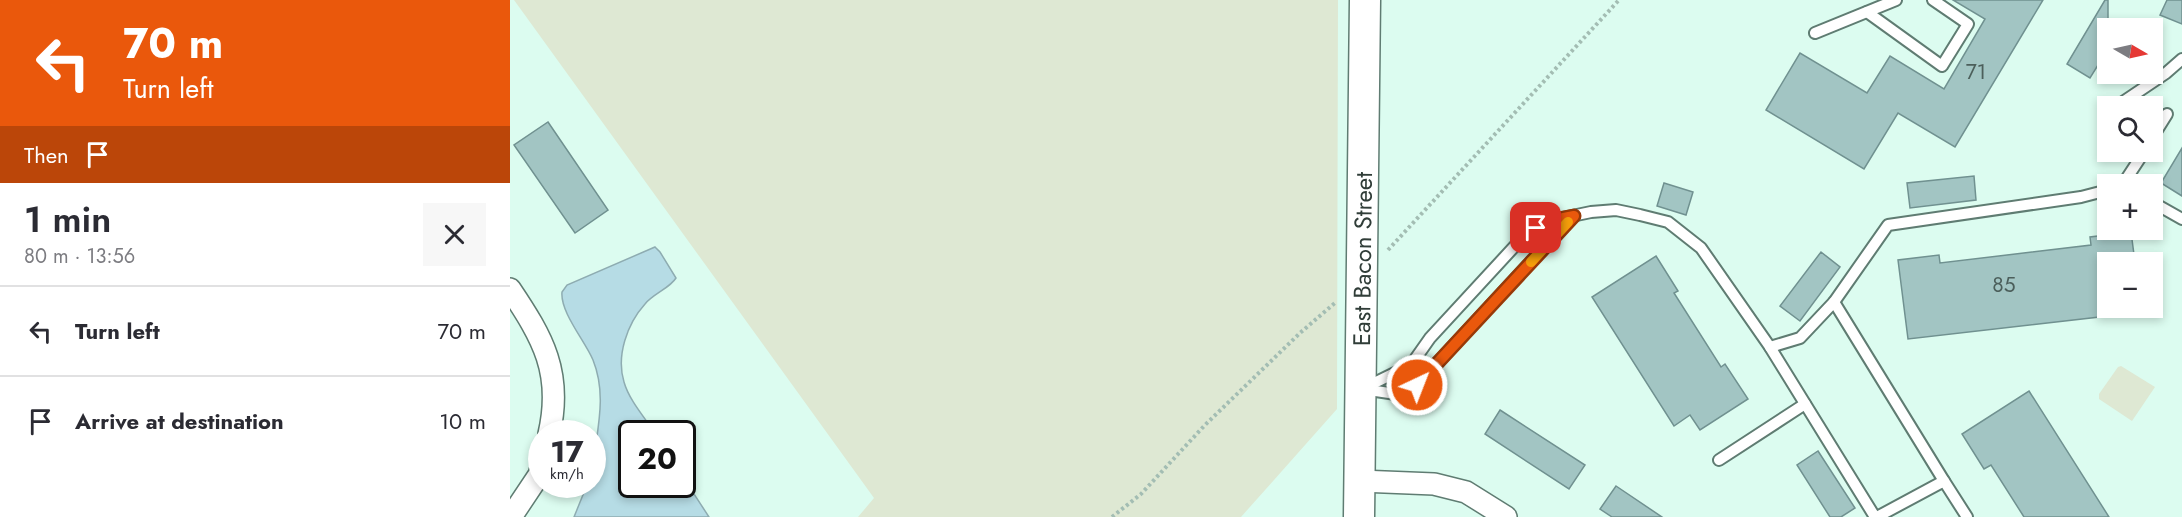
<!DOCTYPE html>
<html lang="en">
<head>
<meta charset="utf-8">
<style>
	body { margin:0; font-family:Jost,sans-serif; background:#f7f7f7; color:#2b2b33; height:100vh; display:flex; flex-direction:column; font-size:22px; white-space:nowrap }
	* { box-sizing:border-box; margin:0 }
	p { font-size:20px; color:#7c7c81 }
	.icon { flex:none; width:33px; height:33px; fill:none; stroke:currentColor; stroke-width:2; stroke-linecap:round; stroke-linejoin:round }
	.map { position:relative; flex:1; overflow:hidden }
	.details { display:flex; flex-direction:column; background:#fff; width:510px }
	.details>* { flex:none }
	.top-card { background:#ea580c; color:#fff; overflow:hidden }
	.needle { width:39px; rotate:99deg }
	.fabs { position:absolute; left:1587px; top:18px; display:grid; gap:12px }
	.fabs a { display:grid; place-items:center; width:66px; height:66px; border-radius:0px; background:#fff; box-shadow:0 3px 9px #0003; font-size:30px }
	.speed { position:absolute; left:18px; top:420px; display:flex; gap:12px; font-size:30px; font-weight:700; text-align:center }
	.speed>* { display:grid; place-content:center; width:78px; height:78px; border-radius:50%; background:#fff; box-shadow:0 3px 9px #0003; line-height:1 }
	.speed small { font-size:15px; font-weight:400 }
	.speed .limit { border:3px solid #111; border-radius:9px; background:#fff; color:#111 }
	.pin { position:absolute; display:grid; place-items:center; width:51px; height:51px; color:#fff; margin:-26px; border-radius:12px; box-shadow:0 3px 9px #0006 }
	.me { position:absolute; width:66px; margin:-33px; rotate:43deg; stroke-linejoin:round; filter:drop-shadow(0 0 4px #0008) }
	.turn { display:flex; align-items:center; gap:21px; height:126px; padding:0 24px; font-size:27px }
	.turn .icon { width:78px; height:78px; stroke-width:2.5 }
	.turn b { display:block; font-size:42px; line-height:51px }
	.then { display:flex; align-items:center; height:57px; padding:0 24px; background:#0003; gap:12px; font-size:22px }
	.round { display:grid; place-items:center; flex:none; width:63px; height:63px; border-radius:0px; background:#f7f7f7 }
	.summary { display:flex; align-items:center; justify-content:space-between; height:102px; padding:0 24px }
	h1 { font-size:36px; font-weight:600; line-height:45px }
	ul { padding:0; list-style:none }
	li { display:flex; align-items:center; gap:18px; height:90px; padding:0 24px; border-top:2px solid #e1e1e2 }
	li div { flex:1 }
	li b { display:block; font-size:22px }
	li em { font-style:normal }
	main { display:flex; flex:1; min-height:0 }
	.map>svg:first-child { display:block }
	.green { fill:#dee8d3 }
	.water { fill:#b6dce5; stroke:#8eacb1; stroke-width:1.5 }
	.building { fill:#a2c5c3; stroke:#709190; stroke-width:1.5 }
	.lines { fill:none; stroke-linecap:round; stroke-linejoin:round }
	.service-casing { stroke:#5f7c72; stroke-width:14 }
	.minor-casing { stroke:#5f7c72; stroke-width:24 }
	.secondary-casing { stroke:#5f7c72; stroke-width:33 }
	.path { stroke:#a3bdb3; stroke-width:4; stroke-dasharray:3 3; stroke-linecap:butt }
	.service { stroke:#fff; stroke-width:10 }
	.minor { stroke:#fff; stroke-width:21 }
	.secondary { stroke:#fff; stroke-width:30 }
	.route-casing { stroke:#983908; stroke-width:15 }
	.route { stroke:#ea580c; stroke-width:10 }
	.slow { stroke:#f59e0b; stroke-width:10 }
	.labels { text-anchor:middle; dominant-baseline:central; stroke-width:4.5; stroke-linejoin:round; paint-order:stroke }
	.number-label { font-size:21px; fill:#4c5f5b }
	.street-label { font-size:24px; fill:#303d38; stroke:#fff }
</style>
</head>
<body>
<main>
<section class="details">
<div class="top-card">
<div class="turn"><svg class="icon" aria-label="left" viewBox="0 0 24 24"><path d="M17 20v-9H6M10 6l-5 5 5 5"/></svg><div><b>70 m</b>Turn left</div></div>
<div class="then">Then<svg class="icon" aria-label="arrive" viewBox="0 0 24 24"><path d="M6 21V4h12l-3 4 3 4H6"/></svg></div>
</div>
<div class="summary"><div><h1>1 min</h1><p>80 m · 13:56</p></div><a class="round"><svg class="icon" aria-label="close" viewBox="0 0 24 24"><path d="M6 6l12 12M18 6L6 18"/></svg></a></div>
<ul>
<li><svg class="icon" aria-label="left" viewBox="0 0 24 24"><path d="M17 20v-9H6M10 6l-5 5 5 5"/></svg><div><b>Turn left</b></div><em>70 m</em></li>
<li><svg class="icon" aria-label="arrive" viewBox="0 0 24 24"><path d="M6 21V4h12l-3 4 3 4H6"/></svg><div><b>Arrive at destination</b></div><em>10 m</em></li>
</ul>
</section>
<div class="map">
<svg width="1672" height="517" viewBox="0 0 1672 517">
	<rect width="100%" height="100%" fill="#dcfcf0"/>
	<!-- green -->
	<g class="green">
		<polygon points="4,0 828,0 827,409 731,517 348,517 364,498"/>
		<polygon points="1611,366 1645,387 1622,421 1589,399 1589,394 1608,367"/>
	</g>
	<!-- water -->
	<path class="water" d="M145,247L150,252L166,278C160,288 143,294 135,304C117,324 106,356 114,382C119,400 135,418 145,433L122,434V484H172L173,477L199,517H64L77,485L82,484C82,443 100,402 83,360C75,341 50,312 52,292L57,285Z"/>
	<!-- building -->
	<g class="building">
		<polygon points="1443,0 1533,0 1445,147 1388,113 1354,169 1256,110 1290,53 1357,93 1380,56 1434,89 1475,19"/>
		<polygon points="1595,0 1598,0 1598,49 1580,78 1557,64"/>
		<polygon points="1657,0 1672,0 1672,24 1650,15"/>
		<polygon points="38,122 98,210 65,233 4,145"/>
		<polygon points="1672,148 1672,196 1651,183"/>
		<polygon points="1464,176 1466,200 1400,208 1397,183"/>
		<polygon points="1154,183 1183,192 1176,215 1147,206"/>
		<polygon points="1621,232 1625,262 1598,262 1598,316 1398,339 1388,260 1429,255 1430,263 1581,245 1580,237"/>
		<polygon points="1311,252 1330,267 1290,321 1270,306"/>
		<polygon points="1146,256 1168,291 1164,293 1211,367 1215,364 1238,399 1190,430 1180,415 1164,426 1082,297"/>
		<polygon points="1519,391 1599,517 1514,517 1481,465 1474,469 1452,434"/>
		<polygon points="990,410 1075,465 1059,489 975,434"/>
		<polygon points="1308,451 1345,508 1331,517 1320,517 1287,465"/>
		<polygon points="1106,486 1152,517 1102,517 1090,509"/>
	</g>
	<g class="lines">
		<!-- service casing -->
		<g class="service-casing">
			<g id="service">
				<polyline points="1357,12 1432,66 1458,24 1423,0"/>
				<polyline points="1305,33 1386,0"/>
				<polyline points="1607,106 1656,73 1672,59"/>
				<polyline points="1642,138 1657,114"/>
				<polyline points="1613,184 1634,152"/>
				<polyline points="1642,202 1672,219"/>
				<polyline points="1324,302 1434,481"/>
				<polyline points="1260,347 1290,338 1324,302 1378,225 1571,197 1598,190"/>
				<polyline points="854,388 901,365 920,338 1015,235 1038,221 1081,212 1106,210 1130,215 1158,222 1191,248 1260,347 1365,517"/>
				<polyline points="852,389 886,394 907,385 1063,216"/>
				<polyline points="1209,460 1295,404"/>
				<polyline points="1367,517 1434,481 1457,517"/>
			</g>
		</g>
		<!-- minor casing -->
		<g class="minor-casing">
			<g id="minor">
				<path d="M0,289C33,338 53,373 39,434"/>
				<polyline points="850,481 924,484 956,492 996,517"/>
				<polyline points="1,517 29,475 32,465"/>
			</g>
		</g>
		<!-- secondary casing -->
		<g class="secondary-casing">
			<g id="secondary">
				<path id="s1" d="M849,517L855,0"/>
			</g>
		</g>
		<!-- path -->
		<g class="path">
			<polyline points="878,250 1109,0"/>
			<polyline points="602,517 631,494 695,425 790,333 826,302"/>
		</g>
		<!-- service -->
		<use href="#service" class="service"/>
		<!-- minor -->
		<use href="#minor" class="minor"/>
		<!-- secondary -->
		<use href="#secondary" class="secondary"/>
	</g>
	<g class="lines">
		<!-- route casing -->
		<g class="route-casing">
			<polyline id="route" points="907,385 1064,216 1038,221 1026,228"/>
		</g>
		<!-- route -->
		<use href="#route" class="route"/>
		<!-- slow -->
		<polyline class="slow" points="1021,262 1058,222"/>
	</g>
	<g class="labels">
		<!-- number labels -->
		<g class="number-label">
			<text x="1466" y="72">71</text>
			<text x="1494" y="285">85</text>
		</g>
		<!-- street labels -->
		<g class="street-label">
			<text stroke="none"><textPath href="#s1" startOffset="258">East Bacon Street</textPath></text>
		</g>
	</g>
</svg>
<div class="fabs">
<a><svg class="needle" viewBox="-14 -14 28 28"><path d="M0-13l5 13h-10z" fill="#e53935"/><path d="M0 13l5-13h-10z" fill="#7c7c81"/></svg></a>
<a><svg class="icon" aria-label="search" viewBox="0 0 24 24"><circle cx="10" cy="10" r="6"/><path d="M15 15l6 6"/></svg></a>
<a>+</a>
<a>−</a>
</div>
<div class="speed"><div>17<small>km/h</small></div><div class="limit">20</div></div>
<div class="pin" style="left:1026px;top:228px;background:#d93025"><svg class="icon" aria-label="arrive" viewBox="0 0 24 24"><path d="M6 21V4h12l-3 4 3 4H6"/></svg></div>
<svg class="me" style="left:907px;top:385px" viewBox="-20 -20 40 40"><circle r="17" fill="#ea580c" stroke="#fff" stroke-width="3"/><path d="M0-11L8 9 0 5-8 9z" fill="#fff"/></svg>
</div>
</main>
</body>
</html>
